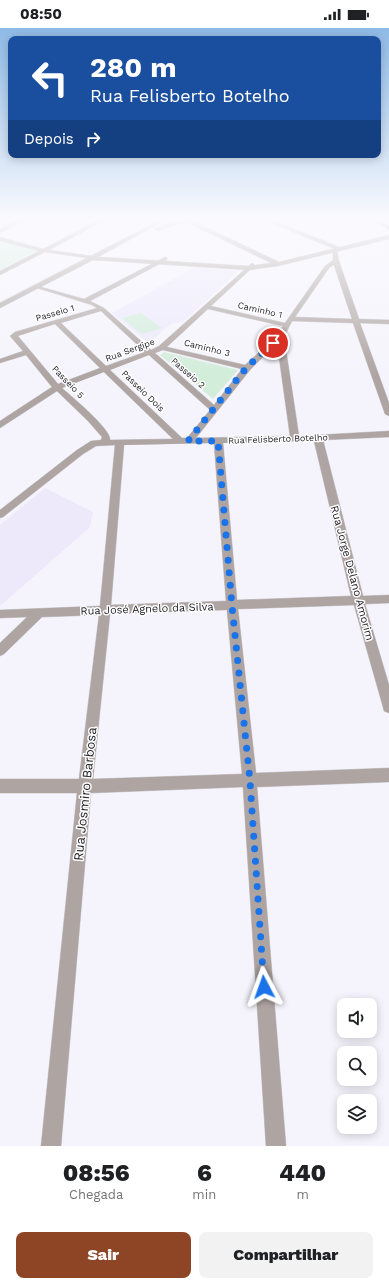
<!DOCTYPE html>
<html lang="pt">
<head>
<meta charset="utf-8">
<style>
	body { margin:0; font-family:"Work Sans",sans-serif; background:#f2f2f2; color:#202124; height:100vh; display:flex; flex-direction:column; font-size:15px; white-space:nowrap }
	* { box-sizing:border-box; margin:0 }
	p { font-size:13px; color:#757577 }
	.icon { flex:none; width:22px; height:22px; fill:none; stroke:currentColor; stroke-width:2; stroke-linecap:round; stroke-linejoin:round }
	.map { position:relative; height:1118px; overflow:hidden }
	.side { display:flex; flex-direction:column; background:#fff; flex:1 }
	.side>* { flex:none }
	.banner { position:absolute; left:8px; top:8px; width:373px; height:122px; border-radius:8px; box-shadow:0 2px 10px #0003; background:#1a4fa0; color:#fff; overflow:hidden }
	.controls { position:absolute; left:337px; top:970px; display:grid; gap:8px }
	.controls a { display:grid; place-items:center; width:40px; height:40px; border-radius:8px; background:#fff; box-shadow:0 2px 10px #0003; font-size:20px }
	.pin { position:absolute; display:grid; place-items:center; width:34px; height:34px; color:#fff; margin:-17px; border:2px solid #fff; border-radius:50%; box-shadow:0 1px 4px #0007 }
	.me { position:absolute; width:44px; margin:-22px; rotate:356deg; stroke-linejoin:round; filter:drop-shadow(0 0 3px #0008) }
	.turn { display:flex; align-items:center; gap:14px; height:84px; padding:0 16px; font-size:18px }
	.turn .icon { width:52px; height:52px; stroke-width:2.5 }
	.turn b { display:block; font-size:28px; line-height:34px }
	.then { display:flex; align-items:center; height:38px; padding:0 16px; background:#0003; gap:8px; font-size:15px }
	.eta { display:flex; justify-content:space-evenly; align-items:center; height:68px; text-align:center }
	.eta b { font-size:24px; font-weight:800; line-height:28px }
	.cta { display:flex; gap:8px; margin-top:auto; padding:8px 16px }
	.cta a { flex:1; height:46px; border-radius:8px; background:#8e4526; color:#fff; font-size:16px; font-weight:800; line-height:46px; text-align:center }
	.cta a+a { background:#f2f2f2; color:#202124 }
	.status { display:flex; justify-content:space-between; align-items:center; height:28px; padding:0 20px; background:#fff; direction:ltr }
	.status svg { height:11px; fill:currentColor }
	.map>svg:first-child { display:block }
	.built { fill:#ede9fb }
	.green { fill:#d2edda }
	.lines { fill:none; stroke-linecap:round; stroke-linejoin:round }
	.minor-casing { stroke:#cfced6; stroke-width:1 }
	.tertiary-casing { stroke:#cfced6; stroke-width:1 }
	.secondary-casing { stroke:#cfced6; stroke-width:1 }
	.minor { fill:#aea4a1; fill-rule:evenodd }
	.tertiary { fill:#aea4a1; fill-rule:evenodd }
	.secondary { fill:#8c7d79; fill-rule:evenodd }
	.route { stroke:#1a73e8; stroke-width:7; stroke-dasharray:0 12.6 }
	.labels { text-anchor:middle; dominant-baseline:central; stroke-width:3; stroke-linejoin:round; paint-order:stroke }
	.far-street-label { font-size:9px; fill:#24222a; stroke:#fff }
	.street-label { font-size:11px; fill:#24222a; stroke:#fff }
	.near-street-label { font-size:13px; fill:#24222a; stroke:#fff }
</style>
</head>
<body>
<div class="status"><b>08:50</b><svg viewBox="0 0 49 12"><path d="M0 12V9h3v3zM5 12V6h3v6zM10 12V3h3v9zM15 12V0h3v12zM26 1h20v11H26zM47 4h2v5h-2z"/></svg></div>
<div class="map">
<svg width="389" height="1118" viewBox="0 0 389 1118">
	<rect width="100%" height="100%" fill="#f5f4fc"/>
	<!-- built -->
	<g class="built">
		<polygon points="195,239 238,243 183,294 171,296 149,315 112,285"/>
		<polygon points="45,460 93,484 90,499 0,578 0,497"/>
	</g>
	<!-- green -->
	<g class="green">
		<polygon points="0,213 37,223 0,242"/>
		<polygon points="141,285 162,300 142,306 122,290"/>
		<polygon points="164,324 238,342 213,371 160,327"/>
	</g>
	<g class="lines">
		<!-- minor casing -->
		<g class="minor-casing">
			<g id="minor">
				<polygon points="21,191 28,191 0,205 0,201"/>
				<polygon points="101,191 107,191 49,222 92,228 95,230 94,231 45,224 0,247 0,243 39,223 0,213 0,209 43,221"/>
				<path d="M262,191H269L342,220V222H337L339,233L359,291L389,292V296L360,295L389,375V388L385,386L353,295L292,293L284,309L299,408L389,403V409L323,412L363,568L389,567V575L365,576L389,657V685L384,683L383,679L354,577L238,581L256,745L389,740V754L257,759L286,1118H266L243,759L91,765L61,1118H41L77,765H0V751H79L99,587L42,589L4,626L0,628V615L27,589L0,590V582L100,578L115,417L96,418L83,426L3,489L0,490V482L77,422L91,413L101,412L102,409L88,393L57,363L0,400V393L52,359L26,327L0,335V331L23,323L10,308L15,304L97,280L92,277L34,259V257L84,271L165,229L167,230V232L90,273L104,280L151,322L159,318L252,235L254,236V238L211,278L285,295L325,238L333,232V222H337ZM334,237L352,291L295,289L329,240ZM208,281L283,298L277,308L245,337L167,319ZM101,283L145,324L106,338L61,295ZM55,296L100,340L58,356L18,308ZM277,315L290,408L196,410L250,342ZM163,322L242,341L214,377L155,325ZM149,327L210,382L187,410H182L110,342ZM104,344L173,411L110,412C112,402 71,368 62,360ZM314,413L351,568L237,572L223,415ZM214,415L226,573L111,577L124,417ZM227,582L242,746L93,751L110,586Z"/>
			</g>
		</g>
		<!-- tertiary casing -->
		<g class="tertiary-casing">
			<polygon id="tertiary" points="162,191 168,191 98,229 249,238 271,235 186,194 157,203 154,201 182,191 192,191 191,192 279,234 389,207 389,211 278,238 249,242 93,232 0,280 0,275"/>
		</g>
		<!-- secondary casing -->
		<g class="secondary-casing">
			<polygon id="secondary" points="372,191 378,191 389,198 389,202"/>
		</g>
		<!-- minor -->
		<use href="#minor" class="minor"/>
		<!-- tertiary -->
		<use href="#tertiary" class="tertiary"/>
		<!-- secondary -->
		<use href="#secondary" class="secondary"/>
	</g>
	<!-- sky -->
	<linearGradient id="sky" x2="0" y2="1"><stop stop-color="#8ebae6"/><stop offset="0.55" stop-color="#fafafe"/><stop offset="1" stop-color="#fafafe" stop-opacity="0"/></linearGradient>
	<rect width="389" height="348" fill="url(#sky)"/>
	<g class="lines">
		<!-- route -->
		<polyline class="route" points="264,959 250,753 232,578 218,413 188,413 246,340 273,315"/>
	</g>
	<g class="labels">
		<!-- far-street labels -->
		<g class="far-street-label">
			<text transform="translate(260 282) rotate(13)">Caminho 1</text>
			<text transform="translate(55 285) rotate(-16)">Passeio 1</text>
			<text transform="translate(207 320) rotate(14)">Caminho 3</text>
			<text transform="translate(130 322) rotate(-20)">Rua Sergipe</text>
			<text transform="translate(188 345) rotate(41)">Passeio 2</text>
			<text transform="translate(68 354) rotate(46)">Passeio 5</text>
			<text transform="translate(143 363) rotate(44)">Passeio Dois</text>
			<text transform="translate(278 411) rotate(-2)">Rua Felisberto Botelho</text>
		</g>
		<!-- street labels -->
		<g class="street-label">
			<text transform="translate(352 545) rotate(75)">Rua Jorge Delano Amorim</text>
			<text transform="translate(147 581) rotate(-2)">Rua José Agnelo da Silva</text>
		</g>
		<!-- near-street labels -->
		<g class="near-street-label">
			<text transform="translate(85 766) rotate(-84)">Rua Josmiro Barbosa</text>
		</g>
	</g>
</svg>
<div class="controls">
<a><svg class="icon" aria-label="sound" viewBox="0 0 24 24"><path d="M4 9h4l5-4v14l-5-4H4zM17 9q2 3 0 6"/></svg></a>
<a><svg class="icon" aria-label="search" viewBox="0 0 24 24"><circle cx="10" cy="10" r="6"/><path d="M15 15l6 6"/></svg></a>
<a><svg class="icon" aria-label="layers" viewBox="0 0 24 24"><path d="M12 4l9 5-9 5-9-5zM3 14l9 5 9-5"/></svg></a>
</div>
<div class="pin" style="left:273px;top:315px;background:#d93025"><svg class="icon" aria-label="arrive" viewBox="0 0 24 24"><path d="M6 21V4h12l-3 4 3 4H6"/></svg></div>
<svg class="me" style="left:264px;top:959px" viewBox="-20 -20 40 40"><path d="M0-17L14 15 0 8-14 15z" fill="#1a73e8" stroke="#fff" stroke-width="4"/></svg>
<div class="banner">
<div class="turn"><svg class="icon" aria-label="left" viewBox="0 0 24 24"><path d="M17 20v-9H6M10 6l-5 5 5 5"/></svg><div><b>280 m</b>Rua Felisberto Botelho</div></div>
<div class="then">Depois<svg class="icon" aria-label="right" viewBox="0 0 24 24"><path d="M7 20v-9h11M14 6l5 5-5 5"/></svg></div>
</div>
</div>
<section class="side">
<div class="eta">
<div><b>08:56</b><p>Chegada</p></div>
<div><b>6</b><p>min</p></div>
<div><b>440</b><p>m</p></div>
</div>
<div class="cta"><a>Sair</a><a>Compartilhar</a></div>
</section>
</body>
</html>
